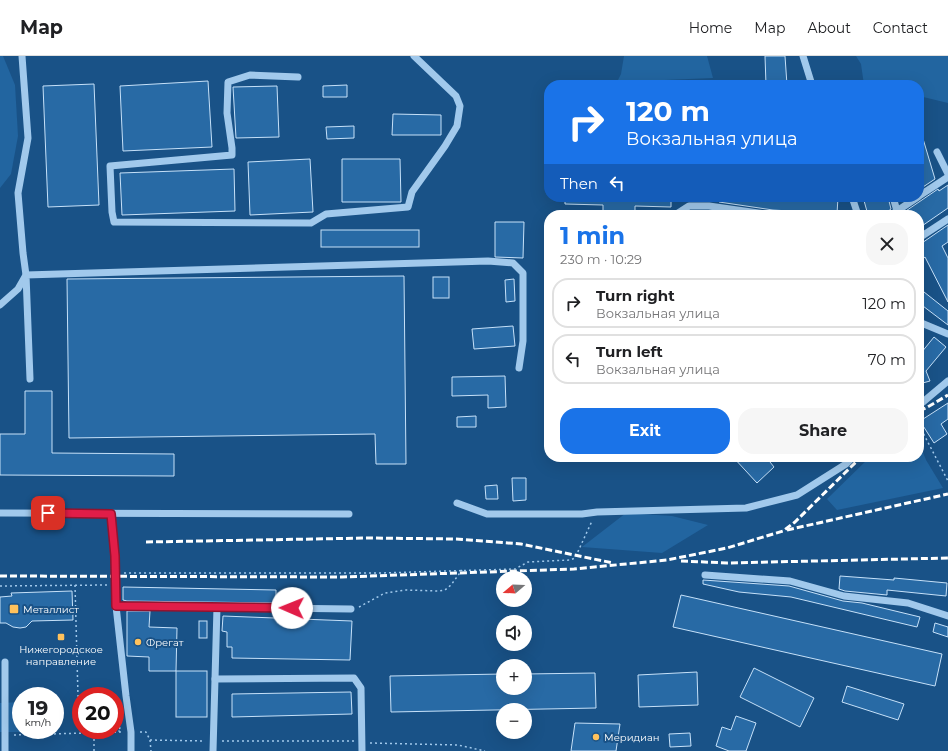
<!DOCTYPE html>
<html lang="en">
<head>
<meta charset="utf-8">
<style>
	body { margin:0; font-family:Montserrat,sans-serif; background:#f6f6f6; color:#202124; height:100vh; display:flex; flex-direction:column; font-size:15px; white-space:nowrap }
	* { box-sizing:border-box; margin:0 }
	p { font-size:13px; color:#757577 }
	.icon { flex:none; width:22px; height:22px; fill:none; stroke:currentColor; stroke-width:2; stroke-linecap:round; stroke-linejoin:round }
	.map { position:relative; flex:1; overflow:hidden }
	.panel { position:absolute; left:544px; top:154px; width:380px; height:252px; display:flex; flex-direction:column; background:#fff; border-radius:16px; box-shadow:0 4px 16px #0002 }
	.panel>* { flex:none }
	.top-card { position:absolute; left:544px; top:24px; width:380px; height:122px; border-radius:16px; box-shadow:0 4px 16px #0002; background:#1a73e8; color:#fff; overflow:hidden }
	.needle { width:26px; rotate:251deg }
	.controls { position:absolute; left:496px; top:515px; display:grid; gap:8px }
	.controls a { display:grid; place-items:center; width:36px; height:36px; border-radius:50%; background:#fff; box-shadow:0 4px 16px #0002; font-size:20px }
	.speed { position:absolute; left:12px; top:631px; display:flex; gap:8px; font-size:20px; font-weight:700; text-align:center }
	.speed>* { display:grid; place-content:center; width:52px; height:52px; border-radius:50%; background:#fff; box-shadow:0 4px 16px #0002; line-height:1 }
	.speed small { font-size:10px; font-weight:400 }
	.speed .limit { border:6px solid #d22; background:#fff; color:#111 }
	.pin { position:absolute; display:grid; place-items:center; width:34px; height:34px; color:#fff; margin:-17px; border-radius:8px; box-shadow:0 2px 6px #0006 }
	.me { position:absolute; width:44px; margin:-22px; rotate:271deg; stroke-linejoin:round; filter:drop-shadow(0 0 3px #0008) }
	.turn { display:flex; align-items:center; gap:14px; height:84px; padding:0 16px; font-size:18px }
	.turn .icon { width:52px; height:52px; stroke-width:2.5 }
	.turn b { display:block; font-size:28px; line-height:34px }
	.then { display:flex; align-items:center; height:38px; padding:0 16px; background:#0003; gap:8px; font-size:15px }
	.round { display:grid; place-items:center; flex:none; width:42px; height:42px; border-radius:16px; background:#f6f6f6 }
	.summary { display:flex; align-items:center; justify-content:space-between; height:68px; padding:0 16px }
	h1 { font-size:24px; font-weight:700; line-height:30px; color:#1a73e8 }
	.button { display:flex; gap:8px; margin-top:auto; padding:8px 16px }
	.button a { flex:1; height:46px; border-radius:16px; background:#1a73e8; color:#fff; font-size:16px; font-weight:700; line-height:46px; text-align:center }
	.button a+a { background:#f6f6f6; color:#202124 }
	ul { padding:0; list-style:none }
	li { display:flex; align-items:center; gap:12px; height:50px; margin:0 8px 6px; padding:0 8px; border:2px solid #e0e0e0; border-radius:16px }
	li div { flex:1 }
	li b { display:block; font-size:15px }
	li em { font-style:normal }
	header { display:flex; align-items:center; gap:24px; box-sizing:border-box; height:56px; padding:0 20px; background:#fff; border-bottom:1px solid #e0e0e0 }
	header strong { font-size:19px }
	nav { display:flex; gap:22px; margin-inline-start:auto; font-size:14px }
	.map>svg:first-child { display:block }
	.green { fill:#2265a0 }
	.building { fill:#286aa5; stroke:#c6e1f9 }
	.lines { fill:none; stroke-linecap:round; stroke-linejoin:round }
	.path { stroke:#a1c9ec; stroke-width:1.5; stroke-dasharray:2 3; stroke-linecap:butt }
	.minor { stroke:#a1c9ec; stroke-width:7 }
	.rail { stroke:#fff; stroke-width:3; stroke-dasharray:7 3; stroke-linecap:butt }
	.route-casing { stroke:#92132f; stroke-width:10 }
	.route { stroke:#e11d48; stroke-width:7 }
	.poi-dot { fill:#ffc25c; stroke:#195287; stroke-width:1.5 }
	.labels { text-anchor:middle; dominant-baseline:central; stroke-width:4; stroke-linejoin:round; paint-order:stroke }
	.poi-label { font-size:10px; fill:#fff; stroke:#195287; text-anchor:start }
</style>
</head>
<body>
<header>
<strong>Map</strong>
<nav><a>Home</a><a>Map</a><a>About</a><a>Contact</a></nav>
</header>
<div class="map">
<svg width="948" height="695" viewBox="0 0 948 695">
	<rect width="100%" height="100%" fill="#195287"/>
	<!-- green -->
	<g class="green">
		<polygon points="0,0 3,0 15,29 18,80 11,118 0,132"/>
		<polygon points="624,0 707,0 713,22 617,26 621,18"/>
		<polygon points="856,0 948,0 948,47 919,40 919,29 864,29 861,8"/>
		<polygon points="919,386 926,404 943,432 837,454 827,443 870,401 919,401"/>
		<polygon points="626,457 672,460 708,469 662,497 582,491"/>
		<polygon points="21,646 21,674 29,674 29,676 0,676 0,647"/>
	</g>
	<!-- building -->
	<g class="building">
		<polygon points="765,0 785,0 787,29 766,29"/>
		<polygon points="208,25 212,91 123,95 120,30"/>
		<polygon points="94,28 99,149 48,151 43,30"/>
		<polygon points="347,29 347,41 323,41 323,30"/>
		<polygon points="277,30 279,81 236,82 233,31"/>
		<polygon points="393,58 441,59 441,79 392,79"/>
		<polygon points="354,70 354,82 327,83 326,71"/>
		<polygon points="919,76 921,76 935,123 923,131 919,116"/>
		<polygon points="310,103 313,156 250,159 248,106"/>
		<polygon points="342,103 400,103 401,146 342,146"/>
		<polygon points="234,113 235,155 122,159 120,117"/>
		<polygon points="948,129 948,152 919,172 919,159 900,159 938,133 939,135"/>
		<polygon points="565,141 671,141 671,151 635,150 635,159 603,159 603,149 565,148"/>
		<polygon points="720,141 838,141 837,158 773,154 719,146"/>
		<polygon points="863,141 888,141 891,153 887,156 886,159 868,159"/>
		<polygon points="495,166 524,166 523,202 495,201"/>
		<polygon points="948,169 948,186 942,190 948,202 948,246 925,201 919,206 919,189"/>
		<rect x="321" y="174" width="98" height="17"/>
		<polygon points="404,220 406,408 376,408 375,378 69,382 67,223"/>
		<rect x="433" y="221" width="16" height="21"/>
		<polygon points="514,223 515,245 506,246 505,224"/>
		<polygon points="919,232 948,255 948,269 919,247"/>
		<polygon points="513,270 515,290 474,293 472,273"/>
		<polygon points="934,281 946,291 926,315 930,325 919,328 919,297 921,297"/>
		<polygon points="505,320 506,351 488,352 488,339 452,340 452,321"/>
		<polygon points="25,335 52,335 52,397 174,398 174,420 0,419 0,378 25,378"/>
		<polygon points="948,347 948,363 941,368 947,378 934,387 920,365"/>
		<polygon points="476,360 476,371 457,371 457,361"/>
		<polygon points="733,401 766,401 774,411 757,427"/>
		<polygon points="512,422 526,422 526,444 513,445"/>
		<polygon points="497,429 498,443 486,443 485,430"/>
		<polygon points="840,520 894,524 894,522 947,527 946,540 887,534 887,539 845,535 839,533"/>
		<polygon points="703,524 789,530 843,545 862,547 920,561 917,571 791,541 739,536 703,528"/>
		<polygon points="123,531 276,534 276,547 127,545 123,544"/>
		<polygon points="72,535 73,564 32,565 26,571 20,572 13,571 6,567 0,567 0,541 12,540 11,537"/>
		<polygon points="681,539 942,598 935,630 673,571"/>
		<polygon points="127,555 150,555 149,571 177,572 176,615 149,615 149,601 127,600"/>
		<polygon points="223,560 352,565 350,604 232,602 232,591 227,591 227,576 222,575"/>
		<rect x="199" y="565" width="8" height="17"/>
		<polygon points="935,567 948,571 948,581 933,576"/>
		<polygon points="754,612 814,642 800,671 740,641"/>
		<rect x="176" y="615" width="31" height="46"/>
		<polygon points="697,616 698,649 639,651 638,619"/>
		<polygon points="595,617 596,652 391,656 390,620 503,618 503,632 525,632 525,618"/>
		<polygon points="847,630 904,648 898,664 842,646"/>
		<polygon points="351,636 352,658 232,661 232,638"/>
		<polygon points="736,660 756,667 746,695 729,695 716,690 722,671 731,674"/>
		<polygon points="575,667 620,668 616,695 571,695"/>
		<polygon points="690,677 691,690 670,691 669,678"/>
	</g>
	<g class="lines">
		<!-- path -->
		<g class="path">
			<polyline points="919,369 948,425"/>
			<polyline points="124,517 381,517 515,513 528,506 570,504 575,502 592,465"/>
			<polyline points="75,529 78,640 81,643"/>
			<polyline points="0,530 108,529"/>
			<polyline points="359,551 385,537 405,534 439,535 445,534 451,529 462,514"/>
			<polyline points="115,671 120,676 118,647"/>
			<polyline points="140,676 146,676 150,684 151,695"/>
			<polyline points="14,679 122,676"/>
			<polyline points="150,684 204,685"/>
			<polyline points="222,685 354,685"/>
			<polyline points="370,687 458,689 485,695"/>
			<polyline points="94,695 94,677"/>
		</g>
		<!-- minor -->
		<g class="minor">
			<polyline points="803,0 812,29"/>
			<polyline points="298,21 250,19 228,26 227,57 232,92 232,99 110,110 112,156 114,166 311,167 326,158 408,151 412,136 445,90 457,70 460,50 456,40 414,0"/>
			<polyline points="937,96 948,118"/>
			<polyline points="919,140 948,121"/>
			<polyline points="852,141 858,159"/>
			<polyline points="893,141 897,155"/>
			<polyline points="675,159 689,150 709,150 772,159"/>
			<polyline points="891,159 918,141"/>
			<polyline points="919,182 948,163"/>
			<polyline points="0,249 18,233 26,219 23,197 18,137 28,82 22,0"/>
			<polyline points="919,266 948,278"/>
			<polyline points="30,323 26,219 488,205 513,207 523,217 523,285 519,312"/>
			<polyline points="919,343 923,346 948,325"/>
			<polyline points="457,447 487,458 582,458 597,456 746,452 797,439 846,408 853,401"/>
			<polyline points="0,457 349,458"/>
			<polyline points="111,458 115,500 116,550 126,640 131,676 131,695"/>
			<polyline points="705,519 790,525 844,540 908,547 948,560"/>
			<polyline points="116,550 351,553"/>
			<polyline points="5,606 5,695"/>
			<polyline points="215,623 354,622 361,632 362,695"/>
			<polyline points="213,695 217,551"/>
		</g>
		<!-- rail -->
		<g class="rail">
			<polyline points="919,355 926,352 948,339"/>
			<polyline points="787,474 948,438"/>
			<polyline points="146,486 369,482 456,483 521,488 613,507"/>
			<polyline points="681,505 727,507 948,502"/>
			<polyline points="0,520 342,521 574,513 667,504 727,492 783,475 795,466 861,401"/>
		</g>
	</g>
	<g class="lines">
		<!-- route casing -->
		<g class="route-casing">
			<polyline id="route" points="48,457 111,458 115,500 116,550 292,552"/>
		</g>
		<!-- route -->
		<use href="#route" class="route"/>
	</g>
	<!-- markers -->
	<g class="poi-dot">
		<rect x="9" y="548" width="10" height="10" rx="2"/>
		<rect x="57" y="577" width="8" height="8" rx="2"/>
		<circle cx="138" cy="586" r="4"/>
		<circle cx="596" cy="681" r="4"/>
	</g>
	<g class="labels">
		<!-- poi labels -->
		<g class="poi-label">
			<text x="23" y="553">Металлист</text>
			<text x="146" y="586">Фрегат</text>
			<text x="61" y="593" text-anchor="middle">Нижегородское<tspan x="61" dy="12">направление</tspan></text>
			<text x="604" y="681">Меридиан</text>
		</g>
	</g>
</svg>
<div class="controls">
<a><svg class="needle" viewBox="-14 -14 28 28"><path d="M0-13l5 13h-10z" fill="#e53935"/><path d="M0 13l5-13h-10z" fill="#757577"/></svg></a>
<a><svg class="icon" aria-label="sound" viewBox="0 0 24 24"><path d="M4 9h4l5-4v14l-5-4H4zM17 9q2 3 0 6"/></svg></a>
<a>+</a>
<a>−</a>
</div>
<div class="speed"><div>19<small>km/h</small></div><div class="limit">20</div></div>
<div class="pin" style="left:48px;top:457px;background:#d93025"><svg class="icon" aria-label="arrive" viewBox="0 0 24 24"><path d="M6 21V4h12l-3 4 3 4H6"/></svg></div>
<svg class="me" style="left:292px;top:552px" viewBox="-20 -20 40 40"><circle r="19" fill="#fff"/><path d="M0-13L10 11 0 6-10 11z" fill="#e11d48"/></svg>
<div class="top-card">
<div class="turn"><svg class="icon" aria-label="right" viewBox="0 0 24 24"><path d="M7 20v-9h11M14 6l5 5-5 5"/></svg><div><b>120 m</b>Вокзальная улица</div></div>
<div class="then">Then<svg class="icon" aria-label="left" viewBox="0 0 24 24"><path d="M17 20v-9H6M10 6l-5 5 5 5"/></svg></div>
</div>
<section class="panel">
<div class="summary"><div><h1>1 min</h1><p>230 m · 10:29</p></div><a class="round"><svg class="icon" aria-label="close" viewBox="0 0 24 24"><path d="M6 6l12 12M18 6L6 18"/></svg></a></div>
<ul>
<li><svg class="icon" aria-label="right" viewBox="0 0 24 24"><path d="M7 20v-9h11M14 6l5 5-5 5"/></svg><div><b>Turn right</b><p>Вокзальная улица</p></div><em>120 m</em></li>
<li><svg class="icon" aria-label="left" viewBox="0 0 24 24"><path d="M17 20v-9H6M10 6l-5 5 5 5"/></svg><div><b>Turn left</b><p>Вокзальная улица</p></div><em>70 m</em></li>
</ul>
<div class="button"><a>Exit</a><a>Share</a></div>
</section>
</div>
</body>
</html>
